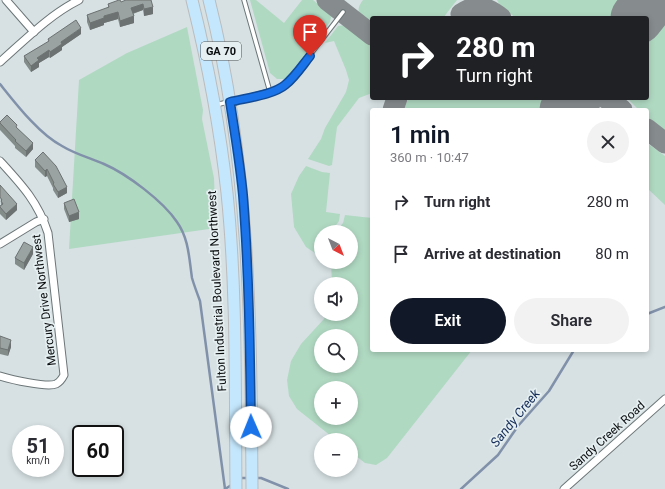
<!DOCTYPE html>
<html lang="en">
<head>
<meta charset="utf-8">
<style>
	body { margin:0; font-family:Roboto,sans-serif; background:#f2f2f3; color:#2b2b33; height:100vh; display:flex; flex-direction:column; font-size:15px; white-space:nowrap }
	* { box-sizing:border-box; margin:0 }
	p { font-size:13px; color:#7c7c81 }
	.icon { flex:none; width:22px; height:22px; fill:none; stroke:currentColor; stroke-width:2; stroke-linecap:round; stroke-linejoin:round }
	.map { position:relative; flex:1; overflow:hidden }
	.side { position:absolute; left:370px; top:108px; width:279px; height:244px; display:flex; flex-direction:column; background:#fff; border-radius:4px; box-shadow:0 2px 6px #0003 }
	.side>* { flex:none }
	.top-card { position:absolute; left:370px; top:16px; width:279px; height:84px; border-radius:4px; box-shadow:0 2px 6px #0003; background:#202124; color:#fff; overflow:hidden }
	.needle { width:26px; rotate:138deg }
	.buttons { position:absolute; left:314px; top:225px; display:grid; gap:8px }
	.buttons a { display:grid; place-items:center; width:44px; height:44px; border-radius:50%; background:#fff; box-shadow:0 2px 6px #0003; font-size:20px }
	.speed { position:absolute; left:12px; top:425px; display:flex; gap:8px; font-size:20px; font-weight:700; text-align:center }
	.speed>* { display:grid; place-content:center; width:52px; height:52px; border-radius:50%; background:#fff; box-shadow:0 2px 6px #0003; line-height:1 }
	.speed small { font-size:10px; font-weight:400 }
	.speed .limit { border:2px solid #111; border-radius:6px; background:#fff; color:#111 }
	.pin { position:absolute; display:grid; place-items:center; width:34px; height:34px; color:#fff; margin:-41px -17px; border-radius:50% 50% 50% 0; rotate:-45deg; box-shadow:0 0 4px #0007 }
	.pin .icon { rotate:45deg }
	.me { position:absolute; width:44px; margin:-22px; rotate:359deg; stroke-linejoin:round; filter:drop-shadow(0 0 3px #0008) }
	.turn { display:flex; align-items:center; gap:14px; height:84px; padding:0 20px; font-size:18px }
	.turn .icon { width:52px; height:52px; stroke-width:2.5 }
	.turn b { display:block; font-size:28px; line-height:34px }
	.round { display:grid; place-items:center; flex:none; width:42px; height:42px; border-radius:21px; background:#f2f2f3 }
	.headline { display:flex; align-items:center; justify-content:space-between; height:68px; padding:0 20px }
	h1 { font-size:24px; font-weight:600; line-height:30px; color:#111827 }
	.button { display:flex; gap:8px; margin-top:auto; padding:8px 20px }
	.button a { flex:1; height:46px; border-radius:24px; background:#111827; color:#fff; font-size:16px; font-weight:600; line-height:46px; text-align:center }
	.button a+a { background:#f2f2f3; color:#2b2b33 }
	ul { padding:0; list-style:none }
	li { display:flex; align-items:center; gap:12px; height:52px; padding:0 20px }
	li div { flex:1 }
	li b { display:block; font-size:15px }
	li em { font-style:normal }
	.map>svg:first-child { display:block }
	.green { fill:#b0d9c2; fill-rule:evenodd }
	.lines { fill:none; stroke-linecap:round; stroke-linejoin:round }
	.stream { stroke:#8191aa; stroke-width:2.5 }
	.taxiway { stroke:#868c8e; stroke-width:21 }
	.runway { stroke:#868c8e; stroke-width:53 }
	.lane-casing { stroke:#6c7577; stroke-width:5.5 }
	.street-casing { stroke:#6c7577; stroke-width:9 }
	.primary-casing { stroke:#bbbcbc; stroke-width:13 }
	.lane { stroke:#fff; stroke-width:3.5 }
	.street { stroke:#fff; stroke-width:7 }
	.primary { stroke:#c4e7fd; stroke-width:11 }
	.wall { fill:#848c8a }
	.shaded-wall { fill:#6c7271 }
	.building { fill:#9aa3a1; stroke:#6c7271 }
	.route-casing { stroke:#114b97; stroke-width:10 }
	.route { stroke:#1a73e8; stroke-width:7 }
	.labels { text-anchor:middle; dominant-baseline:central; stroke-width:3.5; stroke-linejoin:round; paint-order:stroke }
	.shield { fill:#e5eef0; stroke:#4c5152; stroke-width:1 }
	.shield-label { font-size:11px; font-weight:bold; fill:#0b0e0f }
	.street-label { font-size:12px; fill:#0b0e0f; stroke:#e5eef0 }
	.water-label { font-size:13px; font-style:italic; fill:#142d59; stroke:#e5eef0 }
</style>
</head>
<body>
<div class="map">
<svg width="665" height="489" viewBox="0 0 665 489">
	<rect width="100%" height="100%" fill="#d7e1e3"/>
	<!-- green -->
	<g class="green">
		<polygon points="250,0 256,0 284,23 302,0 313,0 329,13 331,17 330,22 288,76 284,79 277,79 270,73"/>
		<path d="M363,0H457L443,18H372V24C362,16 353,13 363,0Z"/>
		<polygon points="497,0 627,0 613,18 516,18 500,6"/>
		<polygon points="665,9 665,130 647,117 647,110 639,110 627,98 647,98 647,33"/>
		<polygon points="345,25 372,46 372,93 359,98 337,127 332,165 329,166 308,159 321,139 325,128 346,92 349,80 346,70 334,41 325,43 338,26"/>
		<polygon points="187,27 203,110 202,119 214,178 216,228 69,249 79,80 127,53"/>
		<polygon points="408,98 551,98 542,110 404,110"/>
		<polygon points="647,143 665,156 665,205 647,188"/>
		<polygon points="306,166 322,172 330,173 326,212 340,214 339,221 331,232 321,232 321,239 319,237 317,241 321,244 321,257 306,247 294,227 291,194 299,176"/>
		<path d="M345,215L372,218V350H472L387,458L376,465L365,463L351,452V440H336L297,409L289,396L287,380L291,361L301,344L324,319L326,314H351V284H332L331,262H351V232H336L343,223ZM321,336H351V366H321ZM321,388H351V418H321Z"/>
	</g>
	<g class="lines">
		<!-- stream -->
		<g class="stream">
			<path d="M0,84C16,104 39,134 62,146C75,154 90,158 104,164C127,174 163,201 177,222C189,239 189,258 192,278C194,285 197,293 200,301L225,489"/>
			<polyline points="647,314 665,307"/>
			<polyline points="255,478 261,478 288,489"/>
			<polyline points="239,480 242,478 250,478"/>
			<polyline points="225,489 233,484"/>
			<polyline points="461,489 498,455 518,426 549,391 574,350"/>
		</g>
		<!-- taxiway -->
		<g class="taxiway">
			<polyline points="327,0 372,35"/>
			<path d="M461,14C477,3 487,7 501,18"/>
			<polyline points="574,98 574,99 576,98"/>
			<polyline points="606,98 622,110"/>
			<polyline points="393,110 397,98"/>
			<polyline points="647,129 665,143"/>
		</g>
		<!-- runway -->
		<g class="runway">
			<polyline points="637,18 651,0"/>
			<polyline points="566,110 575,98"/>
		</g>
		<!-- lane casing -->
		<g class="lane-casing">
			<g id="lane">
				<polyline points="244,0 270,92"/>
				<polyline points="216,105 277,89 284,86 293,77 343,12"/>
			</g>
		</g>
		<!-- street casing -->
		<g class="street-casing">
			<g id="street">
				<polyline points="6,0 34,32"/>
				<path d="M0,62C25,40 49,15 79,0"/>
				<path d="M0,161C22,185 38,202 48,233L64,375C62,379 60,382 56,384C47,388 10,379 0,376"/>
				<polyline points="0,244 36,222 44,219"/>
				<polyline points="564,489 665,399"/>
			</g>
		</g>
		<!-- primary casing -->
		<g class="primary-casing">
			<g id="primary">
				<path d="M192,0C208,64 220,128 227,193C237,291 235,391 236,489"/>
				<path d="M209,0C250,161 251,324 252,489"/>
			</g>
		</g>
		<!-- lane -->
		<use href="#lane" class="lane"/>
		<!-- street -->
		<use href="#street" class="street"/>
		<!-- primary -->
		<use href="#primary" class="primary"/>
	</g>
	<!-- wall -->
	<g class="wall">
		<polygon points="151,0 153,14 144,16 143,10 133,14 134,23 120,27 118,19 104,23 104,25 90,30 87,22 87,15 108,8 108,4 121,2"/>
		<polygon points="81,34 62,47 62,50 50,58 49,57 39,63 39,67 31,72 24,62 24,56 48,42 48,39"/>
		<polygon points="0,122 17,128 33,149 26,157 15,148 15,146 0,130"/>
		<polygon points="43,152 67,193 58,198 53,190 53,188 47,176 45,177 35,167 35,160"/>
		<polygon points="0,185 17,210 6,220 0,214 0,206 1,206"/>
		<polygon points="64,203 79,219 69,222 64,209"/>
		<polygon points="33,254 24,270 15,264 15,258"/>
		<polygon points="0,336 11,347 8,356 0,354"/>
	</g>
	<!-- shaded-wall -->
	<g class="shaded-wall">
		<polygon points="143,4 143,10 131,14 131,8"/>
		<polygon points="153,7 153,14 144,16 144,9"/>
		<polygon points="118,12 118,19 104,23 104,25 90,30 90,23 104,16"/>
		<polygon points="134,16 134,23 120,27 120,21"/>
		<polygon points="81,28 81,34 62,47 62,50 50,58 50,52 61,42"/>
		<polygon points="49,50 49,57 39,63 39,67 31,72 31,66 37,58"/>
		<polygon points="33,143 33,149 26,157 26,151"/>
		<polygon points="47,169 47,176 45,177 45,171"/>
		<polygon points="67,187 67,193 58,198 58,192"/>
		<polygon points="17,204 17,210 6,220 6,214"/>
		<polygon points="79,212 79,219 69,222 69,216"/>
		<polygon points="33,247 33,254 24,270 24,263"/>
		<polygon points="11,340 11,347 8,356 8,350"/>
	</g>
	<!-- building -->
	<g class="building">
		<polygon points="119,0 120,0 121,2 126,0 151,0 153,7 144,9 143,4 131,8 134,16 120,21 118,12 104,16 104,18 90,23 87,15 109,7 108,4"/>
		<polygon points="76,20 81,28 61,42 62,44 50,52 49,50 37,58 39,60 31,66 24,56 49,41 48,39"/>
		<polygon points="7,115 17,125 16,127 33,143 26,151 15,141 16,140 0,123 0,122"/>
		<polygon points="43,152 56,166 67,187 58,192 53,184 54,183 47,169 45,171 35,160"/>
		<polygon points="0,185 17,204 6,214 0,207 0,206 3,204 1,201 2,200 0,197"/>
		<polygon points="74,199 79,212 69,216 64,203"/>
		<polygon points="24,242 33,247 24,263 15,258"/>
		<polygon points="0,336 11,340 8,350 0,348"/>
	</g>
	<g class="lines">
		<!-- route casing -->
		<g class="route-casing">
			<path id="route" d="M251,427C250,349 249,272 243,195C240,164 235,133 230,102C246,98 273,95 285,85C295,77 302,66 310,56"/>
		</g>
		<!-- route -->
		<use href="#route" class="route"/>
	</g>
	<g class="labels">
		<!-- shield labels -->
		<rect class="shield" x="201" y="42" width="40" height="18" rx="3"/>
		<g class="shield-label">
			<text x="221" y="51">GA 70</text>
		</g>
		<!-- street labels -->
		<g class="street-label">
			<text transform="translate(217 291) rotate(-93)">Fulton Industrial Boulevard Northwest</text>
			<text transform="translate(44 300) rotate(-97)">Mercury Drive Northwest</text>
			<text transform="translate(607 436) rotate(-42)">Sandy Creek Road</text>
		</g>
		<!-- water labels -->
		<g class="water-label">
			<text transform="translate(515 418) rotate(-51)">Sandy Creek</text>
		</g>
	</g>
</svg>
<div class="buttons">
<a><svg class="needle" viewBox="-14 -14 28 28"><path d="M0-13l5 13h-10z" fill="#e53935"/><path d="M0 13l5-13h-10z" fill="#7c7c81"/></svg></a>
<a><svg class="icon" aria-label="sound" viewBox="0 0 24 24"><path d="M4 9h4l5-4v14l-5-4H4zM17 9q2 3 0 6"/></svg></a>
<a><svg class="icon" aria-label="search" viewBox="0 0 24 24"><circle cx="10" cy="10" r="6"/><path d="M15 15l6 6"/></svg></a>
<a>+</a>
<a>−</a>
</div>
<div class="speed"><div>51<small>km/h</small></div><div class="limit">60</div></div>
<div class="pin" style="left:310px;top:56px;background:#d93025"><svg class="icon" aria-label="arrive" viewBox="0 0 24 24"><path d="M6 21V4h12l-3 4 3 4H6"/></svg></div>
<svg class="me" style="left:251px;top:427px" viewBox="-20 -20 40 40"><circle r="19" fill="#fff"/><path d="M0-13L10 11 0 6-10 11z" fill="#1a73e8"/></svg>
<div class="top-card">
<div class="turn"><svg class="icon" aria-label="right" viewBox="0 0 24 24"><path d="M7 20v-9h11M14 6l5 5-5 5"/></svg><div><b>280 m</b>Turn right</div></div>
</div>
<section class="side">
<div class="headline"><div><h1>1 min</h1><p>360 m · 10:47</p></div><a class="round"><svg class="icon" aria-label="close" viewBox="0 0 24 24"><path d="M6 6l12 12M18 6L6 18"/></svg></a></div>
<ul>
<li><svg class="icon" aria-label="right" viewBox="0 0 24 24"><path d="M7 20v-9h11M14 6l5 5-5 5"/></svg><div><b>Turn right</b></div><em>280 m</em></li>
<li><svg class="icon" aria-label="arrive" viewBox="0 0 24 24"><path d="M6 21V4h12l-3 4 3 4H6"/></svg><div><b>Arrive at destination</b></div><em>80 m</em></li>
</ul>
<div class="button"><a>Exit</a><a>Share</a></div>
</section>
</div>
</body>
</html>
